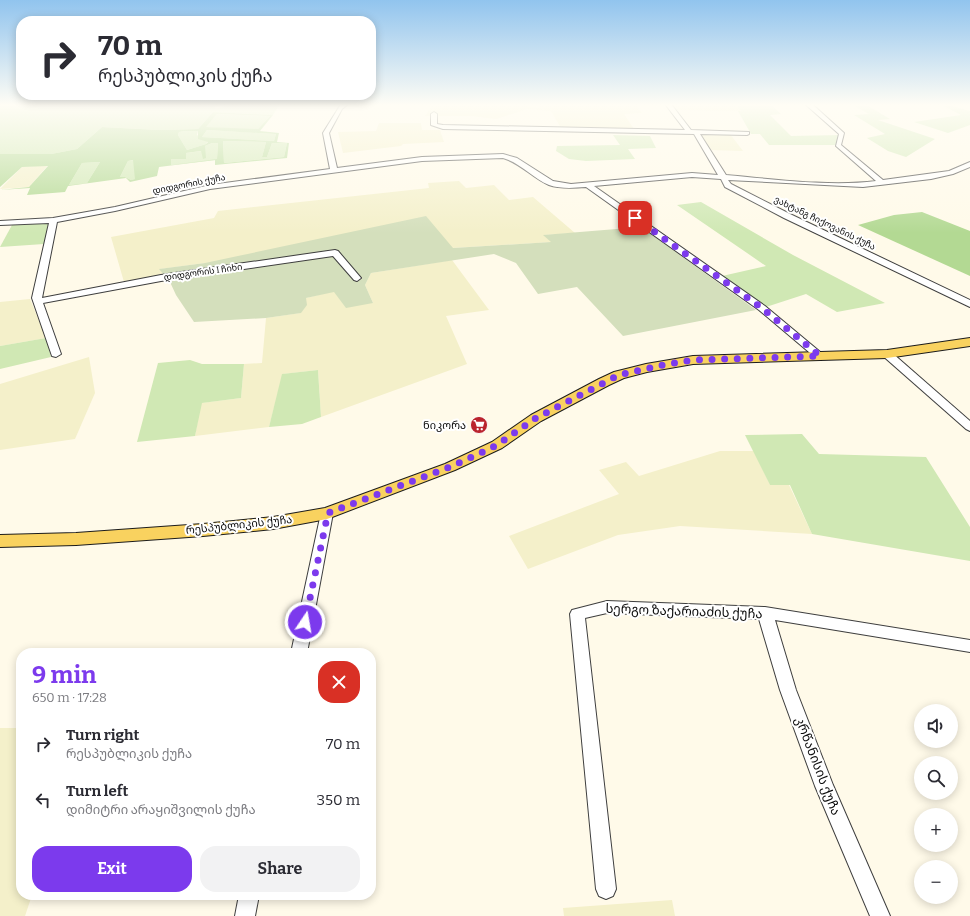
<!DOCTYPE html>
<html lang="en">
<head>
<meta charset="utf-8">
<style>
	body { margin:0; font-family:Bitter,"Noto Sans Georgian",serif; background:#f2f2f3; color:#2b2b33; height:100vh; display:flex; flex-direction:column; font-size:15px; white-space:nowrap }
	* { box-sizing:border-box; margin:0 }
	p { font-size:13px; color:#7c7c81 }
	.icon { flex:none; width:22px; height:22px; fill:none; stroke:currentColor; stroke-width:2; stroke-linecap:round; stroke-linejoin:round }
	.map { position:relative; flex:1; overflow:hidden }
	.details { position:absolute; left:16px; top:648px; width:360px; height:252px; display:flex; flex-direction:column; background:#fff; border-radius:16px; box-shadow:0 2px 10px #0003 }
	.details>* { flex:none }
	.hud { position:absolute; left:16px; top:16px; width:360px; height:84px; border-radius:16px; box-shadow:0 2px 10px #0003; background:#fff; color:#2b2b33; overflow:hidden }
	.buttons { position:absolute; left:914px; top:704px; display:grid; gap:8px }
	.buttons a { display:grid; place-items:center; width:44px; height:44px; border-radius:50%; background:#fff; box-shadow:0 2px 10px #0003; font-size:20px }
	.pin { position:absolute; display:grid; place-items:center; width:34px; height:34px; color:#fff; margin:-17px; border-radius:8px; box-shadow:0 2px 6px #0006 }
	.me { position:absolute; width:44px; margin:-22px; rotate:12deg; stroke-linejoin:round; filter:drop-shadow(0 0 3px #0008) }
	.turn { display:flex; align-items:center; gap:14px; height:84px; padding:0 16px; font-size:18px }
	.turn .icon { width:52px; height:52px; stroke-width:2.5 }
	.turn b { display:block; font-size:28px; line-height:34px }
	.round { display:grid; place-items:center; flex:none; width:42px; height:42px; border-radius:16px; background:#f2f2f3 }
	.headline { display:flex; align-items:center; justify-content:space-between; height:68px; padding:0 16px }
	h1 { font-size:24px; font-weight:700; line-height:30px; color:#7c3aed }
	.cta { display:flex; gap:8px; margin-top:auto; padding:8px 16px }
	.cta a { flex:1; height:46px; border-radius:16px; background:#7c3aed; color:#fff; font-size:16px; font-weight:700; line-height:46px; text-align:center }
	.cta a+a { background:#f2f2f3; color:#2b2b33 }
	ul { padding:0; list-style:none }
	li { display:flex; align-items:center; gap:12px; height:56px; padding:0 16px }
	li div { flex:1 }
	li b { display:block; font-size:15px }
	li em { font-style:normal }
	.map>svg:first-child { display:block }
	.farmland { fill:#f4f0ca }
	.green { fill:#d0e8b4 }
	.forest { fill:#b3d993; fill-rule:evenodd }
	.cemetery { fill:#d4dfbc }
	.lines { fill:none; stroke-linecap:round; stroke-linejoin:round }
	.minor-casing { stroke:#3e3e3e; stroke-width:2 }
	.major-casing { stroke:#1c1c1c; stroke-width:2 }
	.minor { fill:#fff; fill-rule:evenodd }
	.major { fill:#f9d25f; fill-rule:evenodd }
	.route { stroke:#7c3aed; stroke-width:7; stroke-dasharray:0 12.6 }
	.labels { text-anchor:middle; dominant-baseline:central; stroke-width:4; stroke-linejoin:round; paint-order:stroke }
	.far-street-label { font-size:9px; fill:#0b0b0b; stroke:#fff }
	.poi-label { font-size:11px; fill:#0b0b0b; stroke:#fff; text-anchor:end }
	.street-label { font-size:11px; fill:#0b0b0b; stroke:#fff }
	.near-street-label { font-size:13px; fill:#0b0b0b; stroke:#fff }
</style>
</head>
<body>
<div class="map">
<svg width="970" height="916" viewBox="0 0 970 916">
	<rect width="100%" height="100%" fill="#fffae9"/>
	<!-- farmland -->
	<g class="farmland">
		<polygon points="433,104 510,104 539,108 539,104 636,104 642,113 624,114 634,129 561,128 551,111 527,109 496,119 472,116 425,116"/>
		<polygon points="674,104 736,104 741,111 677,110"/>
		<polygon points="379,123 421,123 422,130 440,130 444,142 403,144 401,146 343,153 338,132 376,131"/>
		<polygon points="698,133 730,134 743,151 709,150"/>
		<polygon points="48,165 29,187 0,189 22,167"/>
		<polygon points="459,181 466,188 494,185 509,200 533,197 575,233 544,235 552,242 205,263 160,269 164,276 124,282 111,237 214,218 218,211 429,188 428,183"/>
		<polygon points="452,260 489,310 446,316 467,364 321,417 318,370 283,374 269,427 195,436 201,403 241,398 244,364 262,363 266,318 300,313 306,298 334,291 373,303 365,285 371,273"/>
		<polygon points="30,299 46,338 0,346 0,302"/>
		<polygon points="89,357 95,393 75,439 0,450 0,384"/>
		<polygon points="720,451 754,451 770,485 789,485 812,534 680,526 618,535 528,569 509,536 619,494 599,470 626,462 639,476"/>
		<polygon points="0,728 21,728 21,895 32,895 25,916 0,916"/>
		<polygon points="672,900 675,916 564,916 563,908"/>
	</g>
	<!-- green -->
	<g class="green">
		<polygon points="0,104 222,104 215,107 216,109 230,104 280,104 273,115 213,112 198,129 160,130 102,127 77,149 51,154 0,154"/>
		<polygon points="736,104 770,104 781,114 770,115 791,136 840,135 835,145 769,145 760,134 751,134 738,111 741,111"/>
		<polygon points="851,104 865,104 890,119 878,120 935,139 906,157 888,151 867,138 885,134 854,115 869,114"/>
		<polygon points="940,104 956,104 952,106 970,111 970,125 948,133 914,122 961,115"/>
		<polygon points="217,114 270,116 258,129 250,130 205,127"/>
		<polygon points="207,130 276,134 274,141 202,137"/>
		<polygon points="185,131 198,131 197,135 208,141 206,144 187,150 178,135 179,132"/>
		<polygon points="613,135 650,136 656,148 628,149 635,159 586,161 569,159 556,151 557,146 620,145"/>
		<polygon points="223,141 266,142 262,157 267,157 272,143 287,143 284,157 224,163"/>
		<polygon points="212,143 218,143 217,160 171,165 171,159 186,159 186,153 202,151 205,158 205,146"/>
		<polygon points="134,160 136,179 131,180 125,177 120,177 128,161"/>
		<polygon points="100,162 87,183 69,185 82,163"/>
		<polygon points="701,202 793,255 885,303 837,312 806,294 766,307 722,276 766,266 677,205"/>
		<polygon points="50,223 44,244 0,247 12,225"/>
		<polygon points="46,338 51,357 0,369 0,346"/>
		<polygon points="190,360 202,364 244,364 241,398 202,403 195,436 137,442 158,363"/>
		<polygon points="318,370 321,417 302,424 269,427 282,374"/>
		<polygon points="802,434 819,454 926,457 970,527 970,561 812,534 790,485 770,485 745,435"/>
	</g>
	<!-- forest -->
	<g class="forest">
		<path d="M213,112L273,115L260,131L279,133L277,142L289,143L287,158L215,165V160L159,167L157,176L130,182L126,178L68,186L65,192L27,195L30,188L0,190L29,187L48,166L22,167L0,187V154H51L77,149L102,127L160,130L198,129ZM217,114L270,116L258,129L206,127ZM207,130L275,134H276L274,141L202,137ZM185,131H198V139L208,142L206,144L187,150L178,135L179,132ZM223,141L266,142L262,157H267L272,143H287L284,157L224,163ZM212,143H218L217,159L171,165V159H186V153L201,151L203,159L206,158L205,146ZM133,160L135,179L131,180L125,177H120L128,161ZM100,162L87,183L69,185L82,163Z"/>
		<polygon points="922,212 970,231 970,276 858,225 894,215"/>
	</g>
	<!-- cemetery -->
	<polygon class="cemetery" points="426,216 453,248 551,242 543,235 641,227 756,310 623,336 577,287 538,294 516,263 494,254 371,273 365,285 373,303 346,308 334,292 306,298 307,305 301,313 266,318 194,322 176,295 170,282 159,269 205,263"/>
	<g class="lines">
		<!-- minor casing -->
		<g class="minor-casing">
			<g id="minor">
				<path d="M341,104H348L342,109L329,133L337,168L422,157L503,154L517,158L553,181L571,184L692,173L718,175L694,134L443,129L431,125V114L434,112L437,114V124L443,125L685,130L665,104H671L691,130L749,132V134L747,135L700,134L726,175C773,179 829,187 876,181L836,146L839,134L805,104H812L844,133L841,145L883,180L949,171L970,162V167L953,174L931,179L863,187L728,180L731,184L790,214L970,300V307L784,218L725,187L721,179L692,177L594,186L765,306L825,356L824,358H816L759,310L586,187C574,188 560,189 549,185C532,178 521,163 503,158L422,161L210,189L115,211L57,222L42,298L161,275L335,250L338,251L361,278L357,281L354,280L333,256L161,281L43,303L61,354L56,357L52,356L32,298L49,223L0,225V221L53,218L115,207L210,185L330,169L323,133Z"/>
				<polygon points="887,351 891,352 970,421 970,431 966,429 883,356 882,354"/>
				<polygon points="327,508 332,510 333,513 307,653 291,653 321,513 322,510"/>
				<polygon points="607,601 765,607 970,640 970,652 775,620 796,690 833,785 890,916 870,916 815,786 780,690 759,619 607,613 585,618 616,889 613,896 606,899 599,896 596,889 570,614 572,610"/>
				<polygon points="239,895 259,895 255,916 235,916"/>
			</g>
		</g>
		<!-- major casing -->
		<g class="major-casing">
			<polygon id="major" points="970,338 970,346 887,358 693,364 647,372 624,378 609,385 541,421 502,448 455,470 327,519 273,529 203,536 76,545 0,547 0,535 76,533 203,524 273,517 325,508 445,464 492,442 531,415 599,379 614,372 646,364 693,356 887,350"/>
		</g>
		<!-- minor -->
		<use href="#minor" class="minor"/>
		<!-- major -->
		<use href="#major" class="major"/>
	</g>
	<!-- sky -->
	<linearGradient id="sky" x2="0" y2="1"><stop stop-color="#91c4ee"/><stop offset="0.45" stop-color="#fffdf5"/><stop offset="1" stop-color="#fffdf5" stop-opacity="0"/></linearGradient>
	<rect width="970" height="233" fill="url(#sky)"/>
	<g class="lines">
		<!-- route -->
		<polyline class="route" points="305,622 328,513 450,467 485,451 497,445 536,418 619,375 667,364 694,360 820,356 762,308 635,218"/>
	</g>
	<!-- icons -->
	<defs>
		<g id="supermarket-disc" transform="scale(0.9)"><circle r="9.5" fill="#ba242d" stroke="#fff"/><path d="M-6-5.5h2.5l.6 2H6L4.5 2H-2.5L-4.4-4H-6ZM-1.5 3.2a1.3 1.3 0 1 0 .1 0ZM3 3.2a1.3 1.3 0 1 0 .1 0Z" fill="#fff"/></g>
	</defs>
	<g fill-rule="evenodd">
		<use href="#supermarket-disc" x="479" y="425"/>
	</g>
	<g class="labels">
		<!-- far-street labels -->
		<g class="far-street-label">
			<text transform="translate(189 184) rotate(-11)">დიდგორის ქუჩა</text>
			<text transform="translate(825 223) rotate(26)">ვახტანგ ჩიქოვანის ქუჩა</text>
			<text transform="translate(203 272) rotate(-8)">დიდგორის I ჩიხი</text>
		</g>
		<!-- poi labels -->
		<g class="poi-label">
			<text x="466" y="425">ნიკორა</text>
		</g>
		<!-- street labels -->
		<g class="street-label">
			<text transform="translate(239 525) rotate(-6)">რესპუბლიკის ქუჩა</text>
		</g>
		<!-- near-street labels -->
		<g class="near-street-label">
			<text transform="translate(684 611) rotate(2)">სერგო ზაქარიაძის ქუჩა</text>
			<text transform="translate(818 766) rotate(69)">კრწანისის ქუჩა</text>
		</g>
	</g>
</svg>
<div class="buttons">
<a><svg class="icon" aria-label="sound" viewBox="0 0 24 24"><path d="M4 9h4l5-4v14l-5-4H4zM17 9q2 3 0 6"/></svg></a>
<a><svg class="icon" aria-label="search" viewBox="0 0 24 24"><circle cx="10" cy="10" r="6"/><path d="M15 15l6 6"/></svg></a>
<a>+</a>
<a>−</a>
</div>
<div class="pin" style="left:635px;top:218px;background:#d93025"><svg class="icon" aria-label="arrive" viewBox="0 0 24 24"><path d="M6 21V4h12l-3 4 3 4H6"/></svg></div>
<svg class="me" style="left:305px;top:622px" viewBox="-20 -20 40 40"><circle r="17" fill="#7c3aed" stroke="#fff" stroke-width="3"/><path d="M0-11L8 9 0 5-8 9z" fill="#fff"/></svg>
<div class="hud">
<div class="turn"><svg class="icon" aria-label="right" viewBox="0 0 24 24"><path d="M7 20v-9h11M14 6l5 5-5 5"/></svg><div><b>70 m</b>რესპუბლიკის ქუჩა</div></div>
</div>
<section class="details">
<div class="headline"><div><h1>9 min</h1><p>650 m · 17:28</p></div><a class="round" style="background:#d93025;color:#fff"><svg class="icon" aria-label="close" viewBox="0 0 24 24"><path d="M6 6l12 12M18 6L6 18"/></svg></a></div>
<ul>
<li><svg class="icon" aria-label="right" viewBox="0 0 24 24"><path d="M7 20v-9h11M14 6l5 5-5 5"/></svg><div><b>Turn right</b><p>რესპუბლიკის ქუჩა</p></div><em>70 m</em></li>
<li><svg class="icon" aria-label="left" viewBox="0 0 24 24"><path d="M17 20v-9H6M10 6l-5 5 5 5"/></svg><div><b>Turn left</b><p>დიმიტრი არაყიშვილის ქუჩა</p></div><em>350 m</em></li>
</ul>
<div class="cta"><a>Exit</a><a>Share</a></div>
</section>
</div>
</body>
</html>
